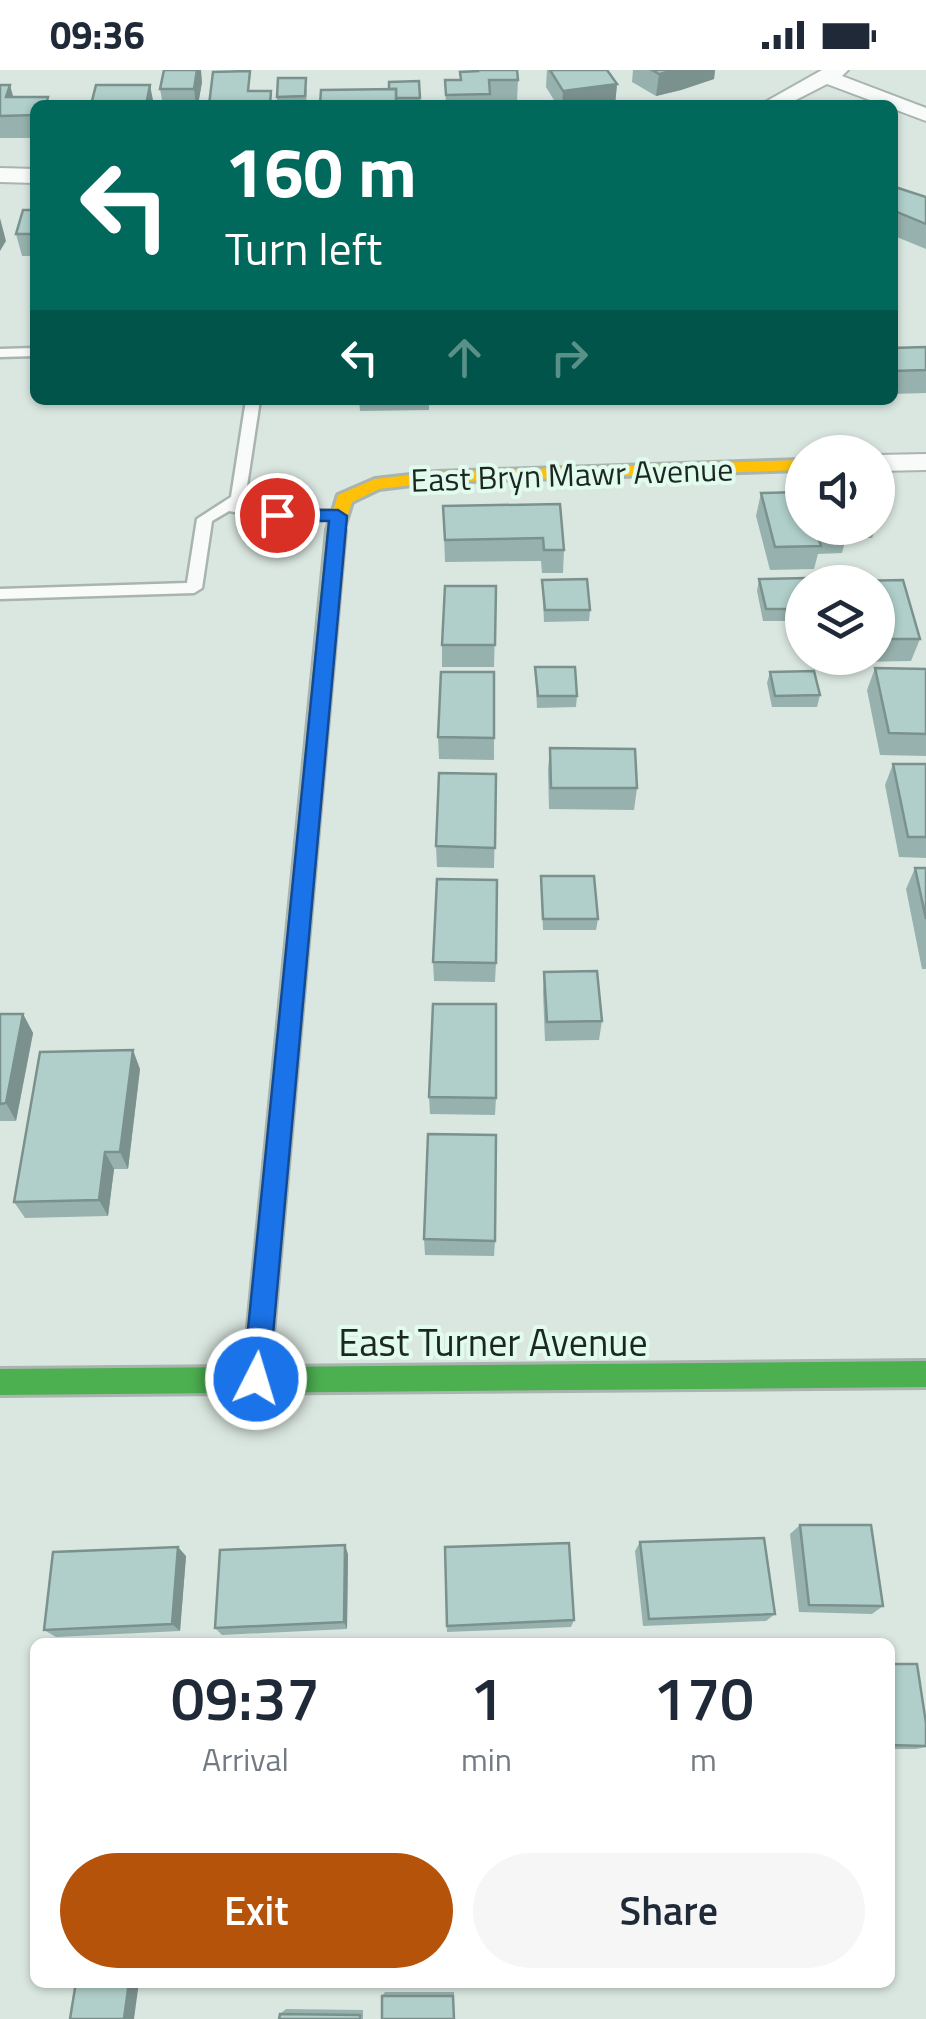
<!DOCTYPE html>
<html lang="en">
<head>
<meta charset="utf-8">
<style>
	body { margin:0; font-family:"Titillium Web",sans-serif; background:#f6f6f7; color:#1f2937; height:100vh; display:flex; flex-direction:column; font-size:38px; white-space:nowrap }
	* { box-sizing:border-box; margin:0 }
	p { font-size:32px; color:#747a83 }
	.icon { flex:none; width:55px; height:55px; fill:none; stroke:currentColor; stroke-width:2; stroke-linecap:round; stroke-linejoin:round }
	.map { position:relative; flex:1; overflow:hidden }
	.panel { position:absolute; left:30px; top:1568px; width:865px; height:350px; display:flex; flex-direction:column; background:#fff; border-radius:15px; box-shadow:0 2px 8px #0004 }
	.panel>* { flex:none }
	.hud { position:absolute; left:30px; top:30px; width:868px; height:305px; border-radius:15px; box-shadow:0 2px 8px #0004; background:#00695c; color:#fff; overflow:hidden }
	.tools { position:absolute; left:785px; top:365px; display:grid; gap:20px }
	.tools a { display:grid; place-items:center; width:110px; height:110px; border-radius:50%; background:#fff; box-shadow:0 2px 8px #0004; font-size:50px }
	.pin { position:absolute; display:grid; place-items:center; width:85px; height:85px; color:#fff; margin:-42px; border:5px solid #fff; border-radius:50%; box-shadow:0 2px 10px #0007 }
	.me { position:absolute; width:110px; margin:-55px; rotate:5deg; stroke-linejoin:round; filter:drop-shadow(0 0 8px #0008) }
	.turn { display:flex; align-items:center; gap:35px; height:210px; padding:0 30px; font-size:45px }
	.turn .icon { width:130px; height:130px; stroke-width:2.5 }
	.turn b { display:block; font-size:70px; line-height:85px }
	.lanes { display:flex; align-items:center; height:95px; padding:0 30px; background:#0003; justify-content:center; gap:50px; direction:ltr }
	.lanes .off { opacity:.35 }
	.eta { display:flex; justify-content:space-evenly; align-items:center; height:170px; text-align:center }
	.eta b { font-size:60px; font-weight:600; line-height:70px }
	.primary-button { display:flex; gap:20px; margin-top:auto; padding:20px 30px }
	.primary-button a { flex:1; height:115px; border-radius:60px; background:#b45309; color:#fff; font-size:40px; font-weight:600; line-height:115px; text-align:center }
	.primary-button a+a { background:#f6f6f7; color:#1f2937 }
	.status { display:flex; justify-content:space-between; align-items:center; height:70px; padding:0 50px; background:#fff; direction:ltr }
	.status svg { height:28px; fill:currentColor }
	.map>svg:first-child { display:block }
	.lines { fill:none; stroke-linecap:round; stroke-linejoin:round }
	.lane-casing { stroke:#aab4af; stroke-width:5 }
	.street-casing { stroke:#aab4af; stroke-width:4 }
	.fast-casing { stroke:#aab4af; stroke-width:6 }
	.slow-casing { stroke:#aab4af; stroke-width:6 }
	.lane { fill:#f9fbfa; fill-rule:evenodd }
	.street { fill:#f9fbfa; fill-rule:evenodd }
	.fast { fill:#4caf50; fill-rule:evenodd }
	.slow { fill:#ffc107; fill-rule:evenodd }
	.wall { fill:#97b2ae }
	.shaded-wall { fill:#7b918d }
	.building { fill:#b0cfca; stroke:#7b918d; stroke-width:2.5 }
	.route { fill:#1a73e8; stroke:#114b97; stroke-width:2.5 }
	.labels { text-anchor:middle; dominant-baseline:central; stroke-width:8; stroke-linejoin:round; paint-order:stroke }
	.far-street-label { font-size:32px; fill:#1d2722; stroke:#e1fbee }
	.street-label { font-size:38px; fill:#1d2722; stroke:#e1fbee }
</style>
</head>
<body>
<div class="status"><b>09:36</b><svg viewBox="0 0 49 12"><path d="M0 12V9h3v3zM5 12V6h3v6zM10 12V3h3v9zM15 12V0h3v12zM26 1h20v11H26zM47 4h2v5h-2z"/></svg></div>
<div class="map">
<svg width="926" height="1949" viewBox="0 0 926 1949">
	<rect width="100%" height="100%" fill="#dae7e0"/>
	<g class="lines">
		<!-- lane casing -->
		<g class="lane-casing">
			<g id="lane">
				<polygon points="35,278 35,286 0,287 0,279"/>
				<polygon points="246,330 260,330 245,429 241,434 277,440 338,441 343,443 343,449 277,450 229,441 212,451 202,518 194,523 0,529 0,519 187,513 197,449 231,427"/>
			</g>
		</g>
		<!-- street casing -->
		<g class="street-casing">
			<g id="street">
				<polygon points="822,0 848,0 842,6 926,38 926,51 827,14 786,35 760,35"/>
				<polygon points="0,98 35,99 35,113 0,112"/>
				<polygon points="926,384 926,400 878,401 878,385"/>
			</g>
		</g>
		<!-- fast casing -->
		<g class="fast-casing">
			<polygon id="fast" points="336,455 345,460 270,1297 926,1291 926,1317 0,1325 0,1299 244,1297 327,460"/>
		</g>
		<!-- slow casing -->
		<g class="slow-casing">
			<polygon id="slow" points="802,390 802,400 437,412 379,419 352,432 342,464 330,464 327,460 338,425 375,409 437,402"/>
		</g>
		<!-- lane -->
		<use href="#lane" class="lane"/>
		<!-- street -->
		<use href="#street" class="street"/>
		<!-- fast -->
		<use href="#fast" class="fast"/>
		<!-- slow -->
		<use href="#slow" class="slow"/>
	</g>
	<!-- wall -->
	<g class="wall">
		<polygon points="547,0 607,0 617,14 615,35 557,35 546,17"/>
		<polygon points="633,0 715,0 714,9 681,20 656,26 632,12"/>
		<polygon points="445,10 518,10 517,32 490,32 490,35 446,35"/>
		<polygon points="419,11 420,35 320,35 389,19"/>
		<polygon points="202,12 198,35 163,35 160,19"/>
		<polygon points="0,15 35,45 35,68 0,68"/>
		<polygon points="307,19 306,35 277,35 277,27"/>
		<polygon points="892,116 926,127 926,179 892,165"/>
		<polygon points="35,140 35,186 22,186 16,164"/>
		<polygon points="926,277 926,323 892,324 892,278"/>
		<polygon points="359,330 429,330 429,340 360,341"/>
		<polygon points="699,330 739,330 739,331 699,332"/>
		<polygon points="761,423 802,458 876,458 872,468 846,468 842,483 818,484 814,499 770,500 756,446"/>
		<polygon points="560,434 564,480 563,503 542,503 541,491 445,492 443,436"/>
		<polygon points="759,509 802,512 802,551 763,551 757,521"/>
		<polygon points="542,510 590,540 589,551 544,552"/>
		<polygon points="903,510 920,569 911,591 860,592 859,588 878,588 878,512 852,512 853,511"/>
		<polygon points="496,516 494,597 442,597 442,575"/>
		<polygon points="535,597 577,626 576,637 537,638"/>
		<polygon points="875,598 926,599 926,686 880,685 867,620"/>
		<polygon points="494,602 494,690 439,689 438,667"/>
		<polygon points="770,602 820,625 817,637 772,637 767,613"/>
		<polygon points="550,678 637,718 634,740 549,739 548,700"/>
		<polygon points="893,694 926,694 926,788 899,787 885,715"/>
		<polygon points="496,704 494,798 437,797 436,776"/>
		<polygon points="915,798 926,798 926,899 922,899 906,819"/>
		<polygon points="541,806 598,849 596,860 543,860"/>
		<polygon points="433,892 496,893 495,912 434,911"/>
		<polygon points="544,902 602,951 599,970 545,971 543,922"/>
		<polygon points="0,944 23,944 33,963 16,1051 0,1051"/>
		<polygon points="140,999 128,1099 114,1099 108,1146 25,1148 14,1132"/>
		<polygon points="429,1027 496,1028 495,1045 430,1044"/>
		<polygon points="424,1169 495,1171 494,1186 425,1185"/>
		<polygon points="800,1455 883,1536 872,1544 799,1542 790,1464"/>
		<polygon points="640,1472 775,1544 766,1551 643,1556 635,1481"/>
		<polygon points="445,1477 574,1550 571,1557 447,1562"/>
		<polygon points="348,1484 347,1559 222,1565 215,1558"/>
		<polygon points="186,1486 180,1561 56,1567 44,1560"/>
		<polygon points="890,1594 926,1653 926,1677 916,1679 890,1679"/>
		<polygon points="385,1922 454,1922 454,1949 382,1926"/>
		<polygon points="286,1939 363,1940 363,1949 280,1944"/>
	</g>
	<!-- shaded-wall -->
	<g class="shaded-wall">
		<polygon points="197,0 201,0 202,12 198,35 196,35 194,19"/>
		<polygon points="677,0 715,0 714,9 681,20 656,26 659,4"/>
		<polygon points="617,14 615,35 562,35 563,21"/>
		<polygon points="10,15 16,37 6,27"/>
		<polygon points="150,15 154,35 146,35"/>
		<polygon points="0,148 6,171 0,181"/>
		<polygon points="23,944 33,963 16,1051 6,1033"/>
		<polygon points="133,980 140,999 128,1099 120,1082"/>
		<polygon points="105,1082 114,1099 108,1146 99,1130"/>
		<polygon points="345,1475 348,1484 347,1559 344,1552"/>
		<polygon points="178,1477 186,1486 180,1561 172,1554"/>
		<polygon points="129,1912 139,1912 134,1949 124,1949"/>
	</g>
	<!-- building -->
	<g class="building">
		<polygon points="164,0 197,0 194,19 160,19"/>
		<polygon points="478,0 517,0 518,10 489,10 490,24 446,25 445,10 461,10 460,2 478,1"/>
		<polygon points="550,0 607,0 617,14 563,21"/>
		<polygon points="652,0 677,0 659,4"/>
		<polygon points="250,1 248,21 271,21 270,35 209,35 213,2"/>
		<polygon points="278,8 306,8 305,26 277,27"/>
		<polygon points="419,11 420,28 396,28 396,19 389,19 389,12"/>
		<polygon points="0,15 10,15 6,27 48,27 46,35 35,35 35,45 0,46"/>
		<polygon points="96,15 150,15 146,35 91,35"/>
		<polygon points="396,19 396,35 320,35 321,20"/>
		<polygon points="892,116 926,127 926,154 892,140"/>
		<polygon points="23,140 35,140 35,164 16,164"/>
		<polygon points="926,277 926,300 892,301 892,278"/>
		<polygon points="802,422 802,458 847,458 848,460 816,461 821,476 775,477 761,423"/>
		<polygon points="560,434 564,480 544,480 543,468 445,470 443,436"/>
		<polygon points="807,508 808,512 802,512 802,539 766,539 759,509"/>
		<polygon points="587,509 590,540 545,540 542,510"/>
		<polygon points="903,510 920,569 878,569 878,512 853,512 853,511"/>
		<polygon points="445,516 496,516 495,575 442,575"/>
		<polygon points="535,597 575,597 577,626 538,626"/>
		<polygon points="875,598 926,599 926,664 889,663"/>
		<polygon points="814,601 820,625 775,626 770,602"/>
		<polygon points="441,602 494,602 494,668 438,667"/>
		<polygon points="550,678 635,679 637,718 551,718"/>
		<polygon points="893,694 926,694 926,767 908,767"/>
		<polygon points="439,703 496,704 495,778 436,776"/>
		<polygon points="915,798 926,798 926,849"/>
		<polygon points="541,806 594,806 598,849 543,849"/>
		<polygon points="437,809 497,810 496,893 433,892"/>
		<polygon points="597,901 602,951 547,952 544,902"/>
		<polygon points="433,934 496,934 496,1028 429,1027"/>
		<polygon points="0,944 23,944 6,1033 0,1034"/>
		<polygon points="133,980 120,1082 105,1082 99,1130 14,1132 40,982"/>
		<polygon points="428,1064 496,1065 495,1171 424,1169"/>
		<polygon points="800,1455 871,1455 883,1536 809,1535"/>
		<polygon points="764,1468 775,1544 649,1549 640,1472"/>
		<polygon points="569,1473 574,1550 447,1556 445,1477"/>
		<polygon points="345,1475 344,1552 215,1558 220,1480"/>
		<polygon points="178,1477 172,1554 44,1560 53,1482"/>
		<polygon points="890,1594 917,1594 926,1653 926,1676 890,1675"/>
		<polygon points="76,1912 129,1912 124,1949 70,1949"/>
		<polygon points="382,1926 453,1926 454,1949 382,1949"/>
		<polygon points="280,1944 360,1945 360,1949 279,1949"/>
	</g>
	<!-- route -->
	<polygon class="route" points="338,440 347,446 269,1309 265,1318 256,1322 246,1318 243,1309 329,451 277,451 268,445 277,440"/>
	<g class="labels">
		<!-- far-street labels -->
		<g class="far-street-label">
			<text transform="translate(572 404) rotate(-2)">East Bryn Mawr Avenue</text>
		</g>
		<!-- street labels -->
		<g class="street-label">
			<text x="493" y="1272">East Turner Avenue</text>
		</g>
	</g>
</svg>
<div class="tools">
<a><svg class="icon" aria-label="sound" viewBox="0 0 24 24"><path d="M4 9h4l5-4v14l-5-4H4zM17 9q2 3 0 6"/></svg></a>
<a><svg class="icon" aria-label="layers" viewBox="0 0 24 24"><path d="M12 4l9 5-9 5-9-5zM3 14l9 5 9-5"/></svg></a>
</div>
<div class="pin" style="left:277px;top:445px;background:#d93025"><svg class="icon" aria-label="arrive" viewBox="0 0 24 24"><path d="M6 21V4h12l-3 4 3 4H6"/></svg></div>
<svg class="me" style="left:256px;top:1309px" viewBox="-20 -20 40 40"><circle r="17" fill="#1a73e8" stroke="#fff" stroke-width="3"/><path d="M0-11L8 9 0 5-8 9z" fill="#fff"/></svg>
<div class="hud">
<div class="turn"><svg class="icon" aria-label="left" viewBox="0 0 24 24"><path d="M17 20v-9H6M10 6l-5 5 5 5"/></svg><div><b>160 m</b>Turn left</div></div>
<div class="lanes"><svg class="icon" aria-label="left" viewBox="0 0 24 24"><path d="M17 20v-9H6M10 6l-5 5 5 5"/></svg><svg class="icon off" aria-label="ahead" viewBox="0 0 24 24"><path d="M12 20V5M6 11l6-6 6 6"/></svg><svg class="icon off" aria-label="right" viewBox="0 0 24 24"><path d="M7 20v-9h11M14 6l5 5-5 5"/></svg></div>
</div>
<section class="panel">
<div class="eta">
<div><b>09:37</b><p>Arrival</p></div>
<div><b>1</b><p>min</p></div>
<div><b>170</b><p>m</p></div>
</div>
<div class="primary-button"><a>Exit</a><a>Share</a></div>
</section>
</div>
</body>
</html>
